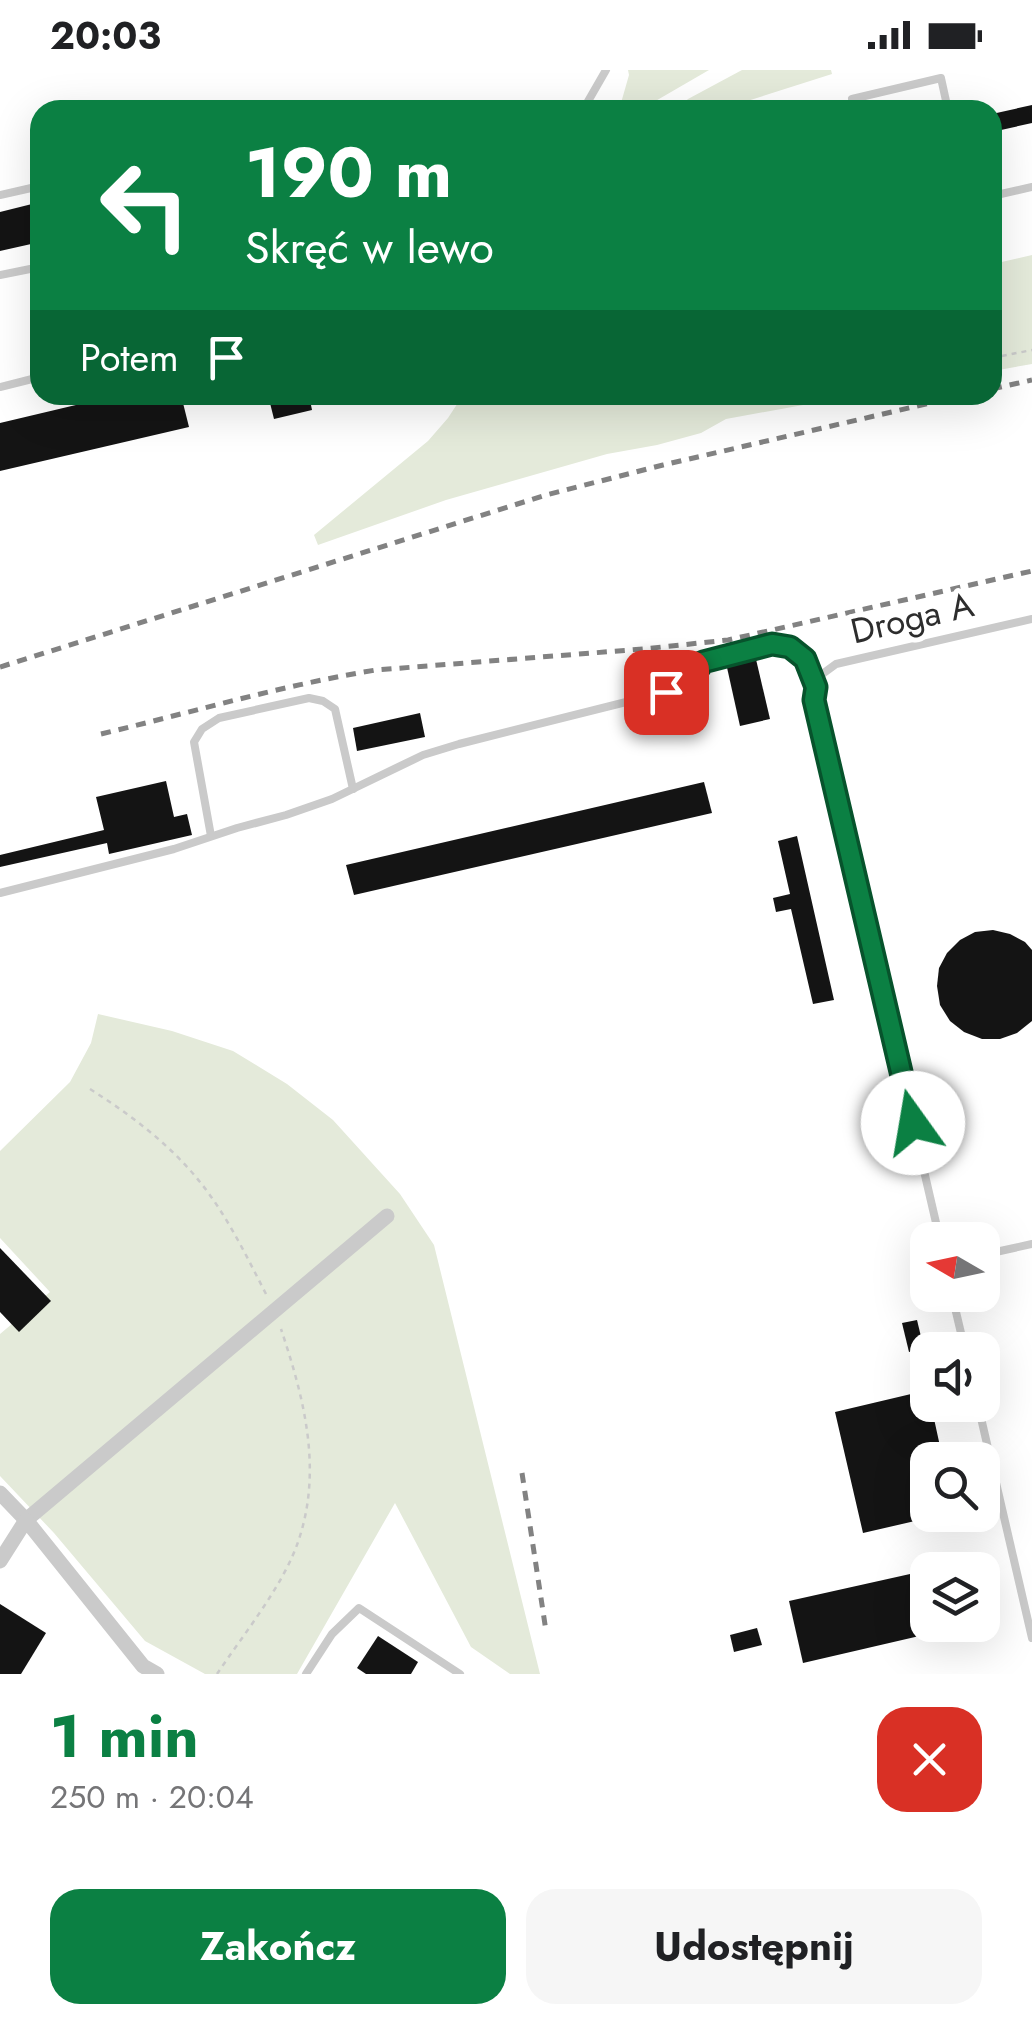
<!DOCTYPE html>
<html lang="pl">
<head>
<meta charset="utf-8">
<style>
	body { margin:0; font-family:Jost,sans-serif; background:#f6f6f6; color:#202124; height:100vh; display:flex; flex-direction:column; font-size:38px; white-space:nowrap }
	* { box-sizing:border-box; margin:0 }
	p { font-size:32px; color:#757577 }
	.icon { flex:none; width:55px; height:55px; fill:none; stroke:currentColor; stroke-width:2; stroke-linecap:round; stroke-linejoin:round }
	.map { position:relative; height:1604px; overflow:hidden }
	.details { display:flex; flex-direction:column; background:#fff; flex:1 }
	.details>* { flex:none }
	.guide { position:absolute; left:30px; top:30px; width:972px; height:305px; border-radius:30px; box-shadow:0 10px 40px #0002; background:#0b8043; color:#fff; overflow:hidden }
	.needle { width:65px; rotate:279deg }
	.fabs { position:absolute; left:910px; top:1152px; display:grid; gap:20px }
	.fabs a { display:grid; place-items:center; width:90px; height:90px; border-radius:20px; background:#fff; box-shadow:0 10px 40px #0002; font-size:50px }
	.pin { position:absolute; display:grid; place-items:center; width:85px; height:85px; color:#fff; margin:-42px; border-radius:20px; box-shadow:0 5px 15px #0006 }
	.me { position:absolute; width:110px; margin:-55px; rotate:347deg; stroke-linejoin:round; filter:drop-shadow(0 0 8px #0008) }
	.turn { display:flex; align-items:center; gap:35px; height:210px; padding:0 50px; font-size:45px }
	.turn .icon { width:130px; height:130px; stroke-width:2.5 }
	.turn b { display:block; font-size:70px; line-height:85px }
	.then { display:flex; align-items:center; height:95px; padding:0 50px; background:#0003; gap:20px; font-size:38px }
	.round { display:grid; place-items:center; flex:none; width:105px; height:105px; border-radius:30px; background:#f6f6f6 }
	.headline { display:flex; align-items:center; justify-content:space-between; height:170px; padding:0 50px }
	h1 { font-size:60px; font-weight:700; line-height:75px; color:#0b8043 }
	.button { display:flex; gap:20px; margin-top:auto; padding:20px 50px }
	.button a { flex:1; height:115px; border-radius:30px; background:#0b8043; color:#fff; font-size:40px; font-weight:700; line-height:115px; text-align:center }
	.button a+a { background:#f6f6f6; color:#202124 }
	.status { display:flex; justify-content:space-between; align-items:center; height:70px; padding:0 50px; background:#fff; direction:ltr }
	.status svg { height:28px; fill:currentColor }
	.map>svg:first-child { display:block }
	.green { fill:#e4eada }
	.building { fill:#141414 }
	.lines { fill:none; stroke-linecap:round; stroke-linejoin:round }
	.path { stroke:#cacaca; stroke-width:2.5; stroke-dasharray:5 5; stroke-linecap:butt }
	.lane { stroke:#cacaca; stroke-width:8 }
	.street { stroke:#cacaca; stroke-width:15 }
	.rail { stroke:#828282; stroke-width:5; stroke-dasharray:10 8; stroke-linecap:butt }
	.route-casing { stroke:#07532c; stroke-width:25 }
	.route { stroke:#0b8043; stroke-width:18 }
	.labels { text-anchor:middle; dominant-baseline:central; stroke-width:10; stroke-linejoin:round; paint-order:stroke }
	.street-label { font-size:35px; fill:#2d2d2d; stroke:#fff }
</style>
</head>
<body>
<div class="status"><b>20:03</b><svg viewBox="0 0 49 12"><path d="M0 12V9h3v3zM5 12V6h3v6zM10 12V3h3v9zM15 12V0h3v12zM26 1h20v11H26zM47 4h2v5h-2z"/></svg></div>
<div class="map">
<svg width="1032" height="1604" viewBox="0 0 1032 1604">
	<rect width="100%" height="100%" fill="#fff"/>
	<!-- green -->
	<g class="green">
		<polygon points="628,0 709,0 640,40 619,40 629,5"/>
		<polygon points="742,0 831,0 832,4 719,40 677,40 688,29"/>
		<polygon points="1032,185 1032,294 993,301 993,194"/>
		<polygon points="463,325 858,325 726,349 701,363 657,375 607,384 446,430 318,475 314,465 428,371 448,348"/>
		<polygon points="98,944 172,961 233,981 287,1014 333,1050 400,1124 434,1175 540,1604 510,1604 471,1577 395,1433 297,1604 205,1604 145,1571 54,1463 0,1406 0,1264 50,1222 0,1168 0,1081 70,1012 91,973"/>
	</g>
	<!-- building -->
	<g class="building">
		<polygon points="1032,35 1032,53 992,62 992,44"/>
		<polygon points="40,132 40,172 0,181 0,142"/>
		<polygon points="118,325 181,325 189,357 0,401 0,353"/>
		<polygon points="268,325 309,325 312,340 274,349"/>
		<polygon points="755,585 770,649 740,656 726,593"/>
		<polygon points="420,643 425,667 357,681 353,658"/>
		<polygon points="166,711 174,747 187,744 192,765 109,784 107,773 0,797 0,785 104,760 96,727"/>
		<polygon points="704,712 712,743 354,825 346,795"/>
		<polygon points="797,766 834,930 813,934 791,839 776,842 773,828 790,824 778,771"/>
		<polygon points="993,860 1010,864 1025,872 1032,880 1032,951 1017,963 1000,969 982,969 964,962 950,951 940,935 937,916 939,898 947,883 960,870 975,862"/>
		<polygon points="0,1178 51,1231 19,1262 0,1242"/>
		<polygon points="917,1250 924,1279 909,1282 902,1253"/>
		<polygon points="928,1320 928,1335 931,1335 943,1390 928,1390 928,1448 863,1463 835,1342"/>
		<polygon points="928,1500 928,1564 803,1593 789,1531"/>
		<polygon points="0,1534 46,1563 21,1604 0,1604"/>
		<polygon points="757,1558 762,1575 734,1582 730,1565"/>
		<polygon points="378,1566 418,1592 411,1604 366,1604 357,1598"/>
	</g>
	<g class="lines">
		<!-- path -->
		<g class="path">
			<polyline points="992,288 1032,280"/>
			<path d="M90,1019C137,1049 180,1082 212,1128C233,1158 249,1191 266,1224"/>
			<path d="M217,1604C243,1565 283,1516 298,1472C323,1400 304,1328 281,1259"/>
		</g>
		<!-- lane -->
		<g class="lane">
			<polyline points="852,29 941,8 948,40"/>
			<polyline points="583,40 606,0"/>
			<polyline points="0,125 40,116"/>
			<polyline points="992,126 1032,117"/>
			<polyline points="0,205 40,197"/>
			<polyline points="0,317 40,307"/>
			<polyline points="816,617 821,605 836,594 1032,549"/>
			<polyline points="699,636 694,605 703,592 735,582 771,574 791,577 805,589 816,617 815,630 940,1170"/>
			<polyline points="211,766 194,672 202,659 219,648 309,628 323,631 335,639 353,719"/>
			<polyline points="0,823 174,779 237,758 286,745 332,729 423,685 459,674 666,622 694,605"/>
			<polyline points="982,1185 1032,1174"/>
			<polyline points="952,1225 965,1280"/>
			<polyline points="978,1335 1032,1568"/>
			<polyline points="306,1604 332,1564 359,1538 460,1604"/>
		</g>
		<!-- street -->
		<g class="street">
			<polyline points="0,1423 26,1450 387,1146"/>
			<polyline points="0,1491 26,1450 143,1596 157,1604"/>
		</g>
		<!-- rail -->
		<g class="rail">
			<polyline points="992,319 1032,310"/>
			<polyline points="0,597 546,425 663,395 965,325"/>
			<path d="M101,664C193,642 283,615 376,600L643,579L728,570L1032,501"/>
			<polyline points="522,1403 546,1561"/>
		</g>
	</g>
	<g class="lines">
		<!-- route casing -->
		<g class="route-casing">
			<polyline id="route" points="666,622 694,605 703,592 772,574 790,577 805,589 816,617 814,630 913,1053"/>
		</g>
		<!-- route -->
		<use href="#route" class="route"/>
	</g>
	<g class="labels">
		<!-- street labels -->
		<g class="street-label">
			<text transform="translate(912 548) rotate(-13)">Droga A</text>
		</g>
	</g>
</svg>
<div class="fabs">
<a><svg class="needle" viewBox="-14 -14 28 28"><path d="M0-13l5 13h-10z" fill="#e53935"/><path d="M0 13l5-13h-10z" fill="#757577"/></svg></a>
<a><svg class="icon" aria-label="sound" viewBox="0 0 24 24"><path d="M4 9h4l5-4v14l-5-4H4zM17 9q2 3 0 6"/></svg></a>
<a><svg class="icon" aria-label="search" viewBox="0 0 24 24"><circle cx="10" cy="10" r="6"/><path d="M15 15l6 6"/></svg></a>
<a><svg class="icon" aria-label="layers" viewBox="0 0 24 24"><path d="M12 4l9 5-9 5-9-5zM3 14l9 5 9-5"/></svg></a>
</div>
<div class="pin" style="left:666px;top:622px;background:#d93025"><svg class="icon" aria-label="arrive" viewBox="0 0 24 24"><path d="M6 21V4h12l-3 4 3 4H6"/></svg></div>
<svg class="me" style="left:913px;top:1053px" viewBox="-20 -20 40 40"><circle r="19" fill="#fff"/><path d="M0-13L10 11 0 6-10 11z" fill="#0b8043"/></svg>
<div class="guide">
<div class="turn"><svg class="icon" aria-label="left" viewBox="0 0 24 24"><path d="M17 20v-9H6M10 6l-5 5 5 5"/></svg><div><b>190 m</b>Skręć w lewo</div></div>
<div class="then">Potem<svg class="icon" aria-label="arrive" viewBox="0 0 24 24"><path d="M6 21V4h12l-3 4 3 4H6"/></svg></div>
</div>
</div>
<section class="details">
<div class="headline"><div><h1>1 min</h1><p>250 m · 20:04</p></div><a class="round" style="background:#d93025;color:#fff"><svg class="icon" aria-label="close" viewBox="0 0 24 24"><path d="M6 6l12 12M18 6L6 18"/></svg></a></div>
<div class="button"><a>Zakończ</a><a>Udostępnij</a></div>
</section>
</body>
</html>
